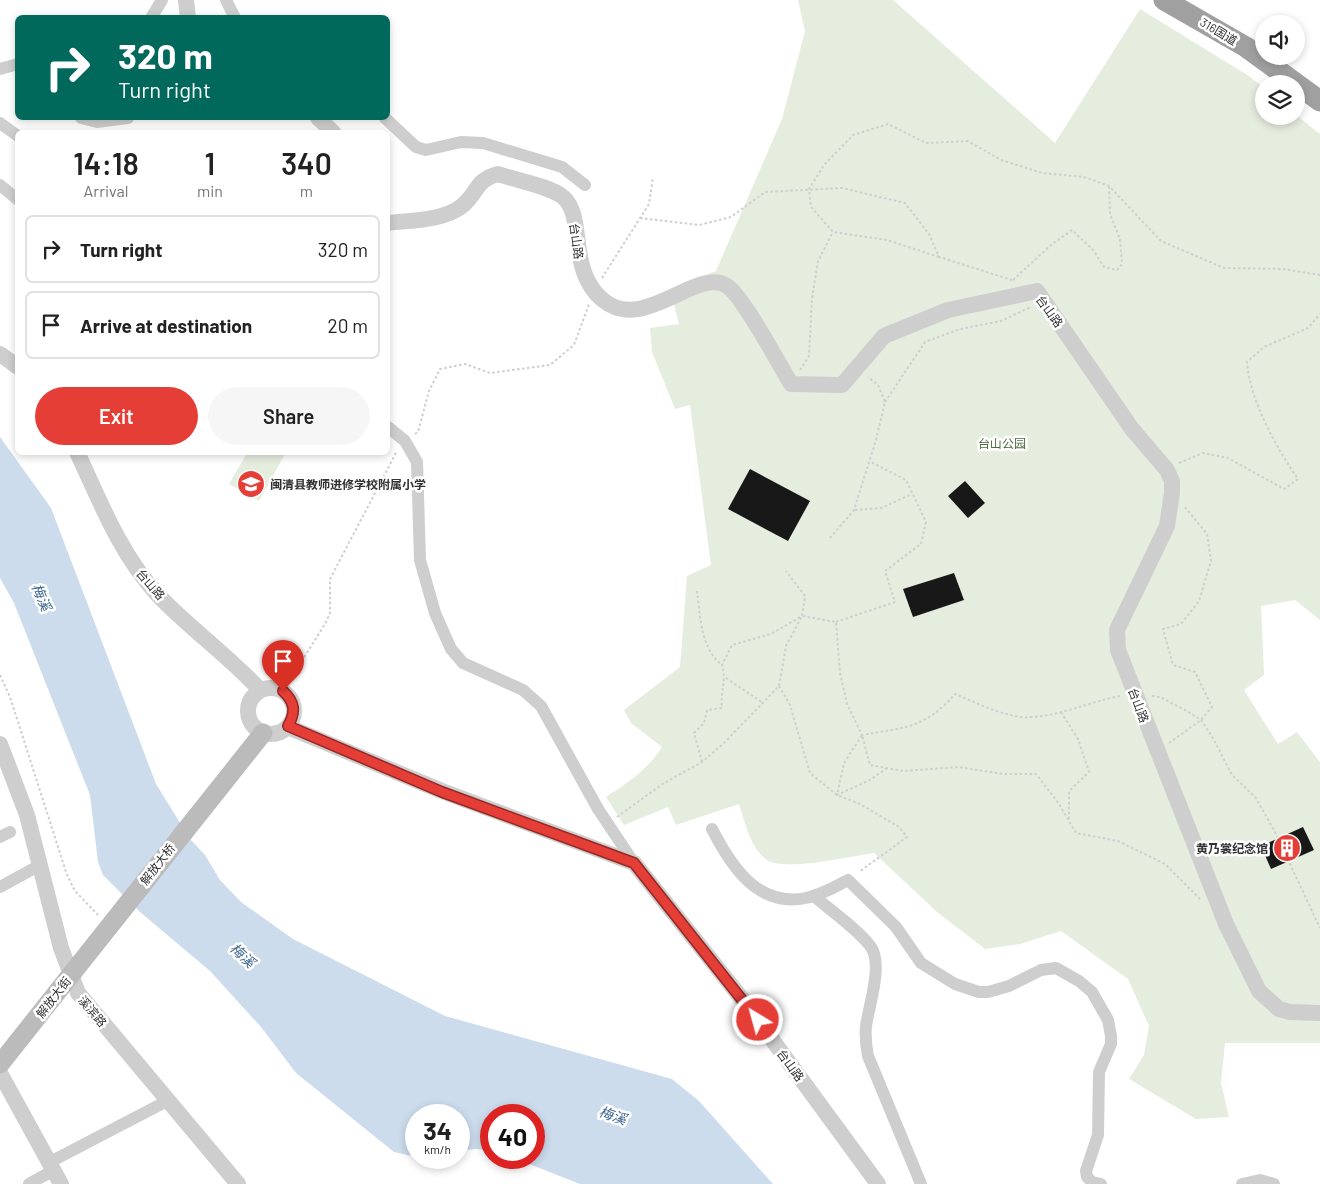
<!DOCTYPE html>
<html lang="en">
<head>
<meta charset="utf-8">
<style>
	body { margin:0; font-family:Barlow,"Noto Sans SC",sans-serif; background:#f6f6f6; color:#222; height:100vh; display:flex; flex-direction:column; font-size:19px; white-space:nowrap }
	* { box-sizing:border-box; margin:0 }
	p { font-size:16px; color:#767676 }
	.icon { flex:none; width:28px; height:28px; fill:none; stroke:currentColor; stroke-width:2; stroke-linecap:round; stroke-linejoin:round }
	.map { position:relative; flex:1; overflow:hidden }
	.panel { position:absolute; left:15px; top:130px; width:375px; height:325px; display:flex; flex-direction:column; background:#fff; border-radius:8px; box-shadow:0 2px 8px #0003 }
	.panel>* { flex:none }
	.hud { position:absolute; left:15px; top:15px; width:375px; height:105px; border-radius:8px; box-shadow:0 2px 8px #0003; background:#00695c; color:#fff; overflow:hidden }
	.fabs { position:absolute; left:1255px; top:15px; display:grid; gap:10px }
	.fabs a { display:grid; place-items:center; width:50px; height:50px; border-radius:50%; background:#fff; box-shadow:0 2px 8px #0003; font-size:25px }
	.speed { position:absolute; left:405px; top:1104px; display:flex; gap:10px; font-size:25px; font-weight:700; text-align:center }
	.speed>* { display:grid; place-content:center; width:65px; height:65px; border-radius:50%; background:#fff; box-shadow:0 2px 8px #0003; line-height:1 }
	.speed small { font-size:12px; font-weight:400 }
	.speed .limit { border:8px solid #d22; background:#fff; color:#111 }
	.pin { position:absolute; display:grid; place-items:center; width:42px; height:42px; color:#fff; margin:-51px -21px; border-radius:50% 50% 50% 0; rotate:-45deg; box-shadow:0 0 5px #0007 }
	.pin .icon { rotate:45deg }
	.me { position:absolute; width:55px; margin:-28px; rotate:323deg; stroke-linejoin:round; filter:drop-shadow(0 0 4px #0008) }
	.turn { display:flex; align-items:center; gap:18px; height:105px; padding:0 20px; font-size:22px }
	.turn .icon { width:65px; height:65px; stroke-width:2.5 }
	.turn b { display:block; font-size:35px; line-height:42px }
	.eta { display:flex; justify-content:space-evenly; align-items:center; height:85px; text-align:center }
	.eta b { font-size:30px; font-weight:600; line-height:35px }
	.cta { display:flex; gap:10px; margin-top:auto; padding:10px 20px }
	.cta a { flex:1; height:58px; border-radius:30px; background:#e43e37; color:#fff; font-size:20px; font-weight:600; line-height:58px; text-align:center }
	.cta a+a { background:#f6f6f6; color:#222 }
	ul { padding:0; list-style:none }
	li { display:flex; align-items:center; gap:15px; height:68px; margin:0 10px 8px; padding:0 10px; border:2px solid #e0e0e0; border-radius:8px }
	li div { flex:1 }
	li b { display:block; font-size:19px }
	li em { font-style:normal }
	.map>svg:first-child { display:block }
	.green { fill:#e5eddf }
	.water { fill:#ccdced }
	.building { fill:#181818 }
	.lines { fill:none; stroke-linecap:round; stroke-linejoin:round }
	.path { stroke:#cecece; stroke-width:2; stroke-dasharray:2.5 2.5; stroke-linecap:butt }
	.minor { stroke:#cecece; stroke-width:12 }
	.tertiary { stroke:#cecece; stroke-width:16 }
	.secondary { stroke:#bbb; stroke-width:19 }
	.trunk { stroke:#a0a0a0; stroke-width:21 }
	.route-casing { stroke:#942824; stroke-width:12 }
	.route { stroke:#e43e37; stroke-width:9 }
	.labels { text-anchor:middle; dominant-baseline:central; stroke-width:5; stroke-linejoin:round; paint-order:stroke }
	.street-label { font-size:12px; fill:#313131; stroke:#fff }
	.park-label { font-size:12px; fill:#4e6d3e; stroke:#fff }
	.poi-label { font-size:12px; font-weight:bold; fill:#313131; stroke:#fff; text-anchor:start }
	.water-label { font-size:14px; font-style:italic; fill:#3f6893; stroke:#fff }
</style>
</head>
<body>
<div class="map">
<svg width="1320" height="1184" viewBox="0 0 1320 1184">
	<rect width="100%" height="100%" fill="#fff"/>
	<!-- green -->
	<g class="green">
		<path d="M798,0H893L1055,143L1140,9L1249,76L1264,88V116L1296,115L1320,134V620L1295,600L1261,606L1264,675L1244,690L1278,744L1297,732L1320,762V1043H1225L1221,1083L1229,1117L1196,1119L1129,1079L1144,1055L1149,1026L1128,979L1061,931L1020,944L985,949L937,912L874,853C852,856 784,872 767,860C750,848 745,822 739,804L676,825L668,807L624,825L606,797C629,782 647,770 662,747L631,723L624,710L680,667L687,576L711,565L690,405L675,409L652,352L650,328L679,324L670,289L716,271L782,119L805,31Z"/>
		<polygon points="282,453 285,454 259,501 229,484 247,453"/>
	</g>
	<!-- water -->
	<polygon class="water" points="0,437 51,508 156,784 190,839 205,855 220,880 241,902 293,939 445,1016 672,1079 699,1101 773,1184 580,1184 514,1158 534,1158 534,1115 491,1115 491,1150 475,1149 459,1151 459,1115 416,1115 416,1157 394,1152 296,1073 261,1027 210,971 140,912 103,875 98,862 90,795 14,603 0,578"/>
	<!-- building -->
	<g class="building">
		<polygon points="750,469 810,501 788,541 728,509"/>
		<polygon points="965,481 985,503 968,518 948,496"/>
		<polygon points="954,573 964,600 913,617 903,589"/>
		<polygon points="1303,827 1314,850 1271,869 1261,846"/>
	</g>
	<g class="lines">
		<!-- path -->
		<g class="path">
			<polyline points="640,218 699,225 731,217 765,192 842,188 905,203 929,234 939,257 1015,281"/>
			<polyline points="939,257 887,240 833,232 811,207 809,189 824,165 853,135 888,124 926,143 968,141 1001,160 1042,173 1084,177 1109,186 1161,241 1224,268 1283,269 1320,275"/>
			<polyline points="602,278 649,204 653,177"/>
			<polyline points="1013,280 1051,245 1072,230 1093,250 1104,267 1117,270 1122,264 1120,239 1110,214 1109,187"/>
			<polyline points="800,370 809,356 812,298 818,261 833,232"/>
			<polyline points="885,402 925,342 960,329 1001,321 1031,307"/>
			<polyline points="415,434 418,432 429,391 440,369 465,364 490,373 550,365 574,345 589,304"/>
			<path d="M1179,463L1203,453L1228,458L1284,489L1298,479C1276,447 1250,401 1247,362L1264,347L1308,328L1320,314"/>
			<polyline points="855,510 881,508 912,494"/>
			<polyline points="830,538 854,510 876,440 885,402 878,385 868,377"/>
			<path d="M697,591C700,616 701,649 722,665"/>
			<polyline points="836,622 895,602 885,571 921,544 926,522 906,480 871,462"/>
			<polyline points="0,675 10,697 67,875 75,891 98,915"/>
			<polyline points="726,678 763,703"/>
			<polyline points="779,686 790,705 810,773 837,795 860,804 899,827 907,837 859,872"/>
			<polyline points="283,691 325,624 330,613 330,579 397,451"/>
			<polyline points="1152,696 1160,697 1185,710 1201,720 1213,738 1232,775 1255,797 1274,830 1320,928"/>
			<polyline points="1061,712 1078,739 1089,772 1069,791 1069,820"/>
			<polyline points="1169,743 1201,720 1212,707 1195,672 1173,665 1163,629 1181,624 1199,601 1211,561 1207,534 1184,506"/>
			<path d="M702,762L694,733L704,723L707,710L722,708C720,691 727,683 722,665L732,645L771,634L802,616L805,596L786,571"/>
			<polyline points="887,768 870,780 837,795 844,763 862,735 870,765 903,771 958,767 1003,774 1036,774 1059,804 1076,833 1118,841 1165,864 1201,900"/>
			<path d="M617,817L664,783L702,762L723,744L779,686L786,646L802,616L836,622L840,673L847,704L862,735C906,727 924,729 955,694C974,702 1001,715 1021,717C1054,719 1088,702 1120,696"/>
		</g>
		<!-- minor -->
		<g class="minor">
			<polyline points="226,0 235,18"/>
			<polyline points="151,18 162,0"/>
			<polyline points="0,69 18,64"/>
			<polyline points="81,118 97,122 128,118"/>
			<polyline points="385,118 416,147 426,150 461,142 483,143 562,167 585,185"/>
			<polyline points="0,123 18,136"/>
			<polyline points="0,185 18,200"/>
			<polyline points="388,427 405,441 417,462 420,560 435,613 451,649 463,663 523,690 541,706 598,809 634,863"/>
			<path d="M712,829C731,866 758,908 806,898C821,895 835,887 848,880L896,927L921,963L955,984L979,992H988L1009,986L1041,970L1056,968L1079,981L1092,992L1108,1020L1111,1036V1044L1099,1072L1098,1135L1086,1171L1087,1177L1092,1182L1101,1184"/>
			<polyline points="0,837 10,832"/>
			<polyline points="0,887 40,865"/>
			<path d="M814,896C830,910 860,931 871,947C883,965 869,1005 866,1026C865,1037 866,1046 868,1056L921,1184"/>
			<polyline points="50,1162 169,1100"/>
			<polyline points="29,1184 54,1170"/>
			<polyline points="1242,1184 1260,1180 1274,1184"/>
		</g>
		<!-- tertiary -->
		<g class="tertiary">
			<polyline points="186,0 188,18"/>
			<polyline points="318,118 333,132"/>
			<path d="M388,223C411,220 443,221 462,206C478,193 475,180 498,174C515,180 550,186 563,197C586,216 567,271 603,300C643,334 698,266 727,286C743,296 779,364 791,384L842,385L884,336L948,310L1037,291L1132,429L1167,470L1172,481V493L1167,526L1117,630L1118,650L1226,924L1259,991L1279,1009L1290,1012L1320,1013"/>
			<polyline points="0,354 18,367"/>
			<path d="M77,452C100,501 120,554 157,594C189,628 228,655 260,690"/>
			<circle cx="271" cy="711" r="23"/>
			<polyline points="288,727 442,791 634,863 746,1004 878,1184"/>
			<polyline points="0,744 27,815 61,948 78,993 238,1184"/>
			<polyline points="0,1073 61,1184"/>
		</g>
		<!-- secondary -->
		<polyline class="secondary" points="0,1064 263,733"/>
		<!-- trunk -->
		<polyline class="trunk" points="1164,0 1246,47 1320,101"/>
	</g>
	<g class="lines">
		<!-- route casing -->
		<g class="route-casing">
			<path id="route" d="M283,691C295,702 296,712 288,726L442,792L634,863L758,1020"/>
		</g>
		<!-- route -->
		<use href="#route" class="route"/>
	</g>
	<!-- icons -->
	<defs>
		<g id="school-disc" transform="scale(1.4375)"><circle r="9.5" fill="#e43e37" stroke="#fff"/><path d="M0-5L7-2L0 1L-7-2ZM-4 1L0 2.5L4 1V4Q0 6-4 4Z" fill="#fff"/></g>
		<g id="building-disc" transform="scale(1.4375)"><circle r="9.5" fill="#e43e37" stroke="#fff"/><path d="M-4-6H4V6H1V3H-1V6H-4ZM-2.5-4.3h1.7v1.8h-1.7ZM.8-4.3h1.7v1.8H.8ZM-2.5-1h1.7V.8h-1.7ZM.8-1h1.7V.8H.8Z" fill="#fff"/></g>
	</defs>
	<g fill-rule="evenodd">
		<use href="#school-disc" x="251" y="484"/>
		<use href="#building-disc" x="1287" y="848"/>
	</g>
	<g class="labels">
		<!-- street labels -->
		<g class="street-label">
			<text transform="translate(1219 31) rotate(31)">316国道</text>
			<text transform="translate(577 241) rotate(82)">台山路</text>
			<text transform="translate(1050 311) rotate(54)">台山路</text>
			<text transform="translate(151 584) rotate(49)">台山路</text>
			<text transform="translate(1139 705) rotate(69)">台山路</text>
			<text transform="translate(157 864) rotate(-52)">解放大桥</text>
			<text transform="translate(53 997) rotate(-52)">解放大街</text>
			<text transform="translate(93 1011) rotate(50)">溪滨路</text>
			<text transform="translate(791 1065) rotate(54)">台山路</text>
		</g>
		<!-- park labels -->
		<g class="park-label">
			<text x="1002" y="443">台山公园</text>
		</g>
		<!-- poi labels -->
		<g class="poi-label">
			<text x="270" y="484">闽清县教师进修学校附属小学</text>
			<text x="1268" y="848" text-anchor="end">黄乃裳纪念馆</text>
		</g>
		<!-- water labels -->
		<g class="water-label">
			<text transform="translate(42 597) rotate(67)">梅溪</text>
			<text transform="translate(243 955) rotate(43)">梅溪</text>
			<text transform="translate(613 1115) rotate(19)">梅溪</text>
		</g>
	</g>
</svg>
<div class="fabs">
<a><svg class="icon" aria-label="sound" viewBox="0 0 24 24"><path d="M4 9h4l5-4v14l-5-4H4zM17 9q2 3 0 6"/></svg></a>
<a><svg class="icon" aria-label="layers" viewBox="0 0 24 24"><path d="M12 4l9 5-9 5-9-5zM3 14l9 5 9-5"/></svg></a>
</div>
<div class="speed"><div>34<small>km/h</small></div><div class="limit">40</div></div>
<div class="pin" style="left:283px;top:691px;background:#d93025"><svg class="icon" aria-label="arrive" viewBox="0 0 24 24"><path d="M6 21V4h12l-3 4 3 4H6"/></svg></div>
<svg class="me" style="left:758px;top:1020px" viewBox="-20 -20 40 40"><circle r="17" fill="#e43e37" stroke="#fff" stroke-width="3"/><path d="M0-11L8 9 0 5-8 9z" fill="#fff"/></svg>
<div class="hud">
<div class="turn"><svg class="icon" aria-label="right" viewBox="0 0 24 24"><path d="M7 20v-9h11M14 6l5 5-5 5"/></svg><div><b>320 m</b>Turn right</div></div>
</div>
<section class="panel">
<div class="eta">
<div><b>14:18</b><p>Arrival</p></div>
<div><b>1</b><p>min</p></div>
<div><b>340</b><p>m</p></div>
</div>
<ul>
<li><svg class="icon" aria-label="right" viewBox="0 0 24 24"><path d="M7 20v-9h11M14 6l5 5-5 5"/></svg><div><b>Turn right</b></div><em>320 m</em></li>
<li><svg class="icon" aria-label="arrive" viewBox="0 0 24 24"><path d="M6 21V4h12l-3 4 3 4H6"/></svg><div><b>Arrive at destination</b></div><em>20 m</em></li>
</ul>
<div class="cta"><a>Exit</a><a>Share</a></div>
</section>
</div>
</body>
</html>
